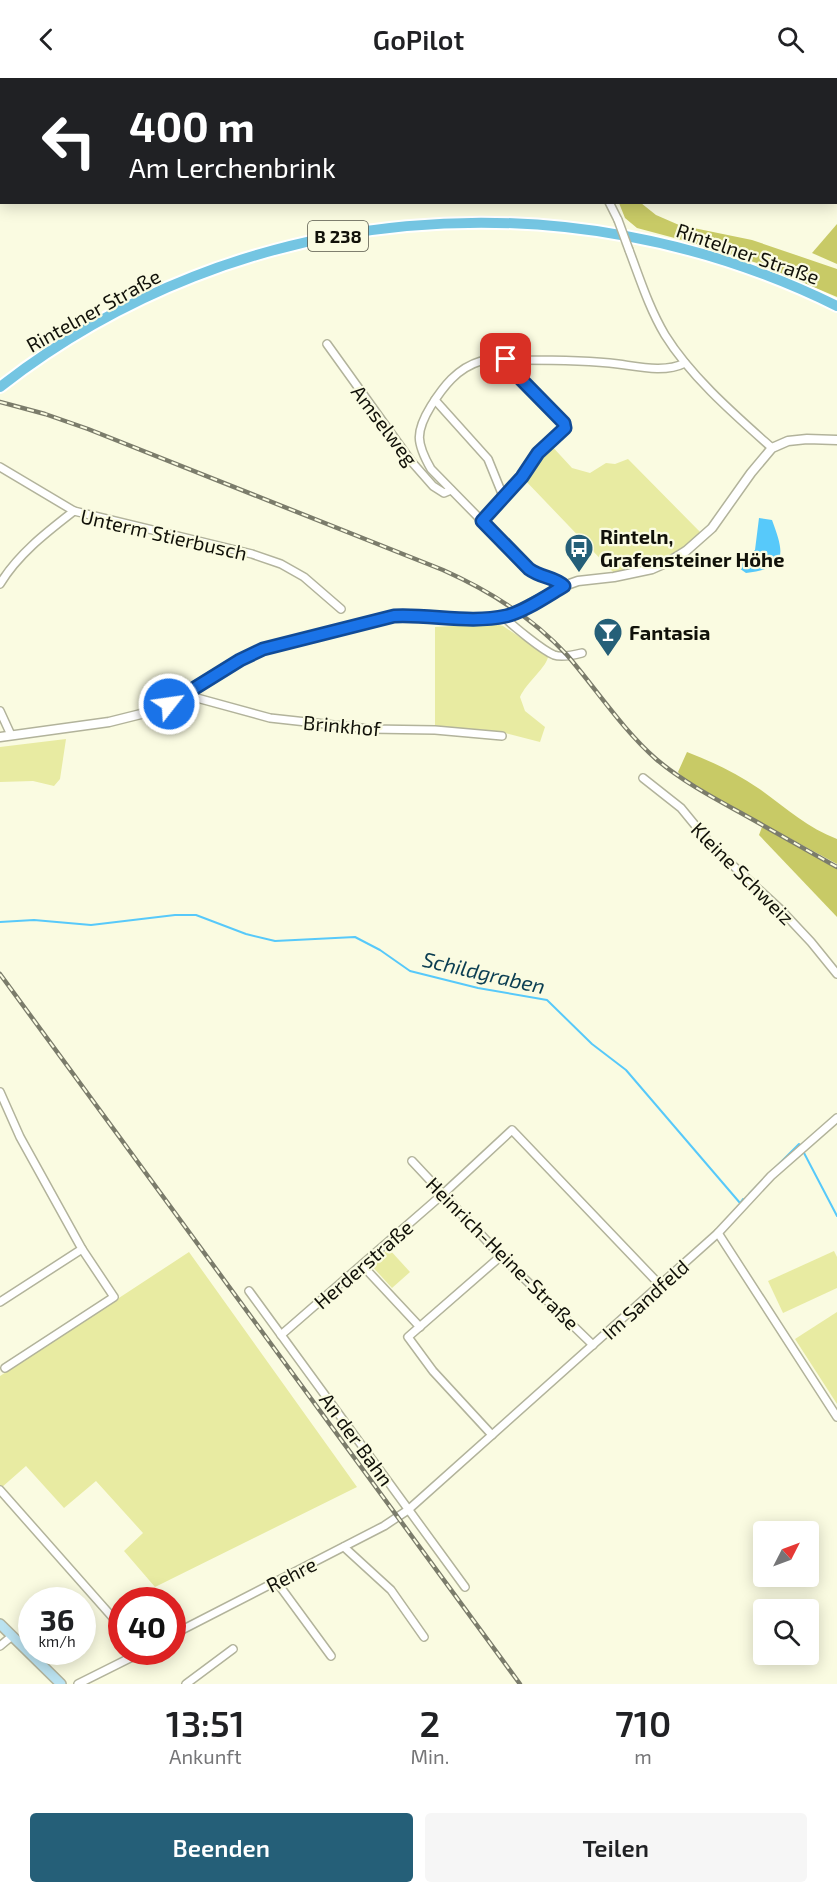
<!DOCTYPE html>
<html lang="de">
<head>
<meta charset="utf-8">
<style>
	body { margin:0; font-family:"Exo 2",sans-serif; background:#f6f6f6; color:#202124; height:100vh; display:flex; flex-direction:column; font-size:22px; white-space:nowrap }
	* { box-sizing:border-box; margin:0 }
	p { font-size:20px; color:#757577 }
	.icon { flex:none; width:33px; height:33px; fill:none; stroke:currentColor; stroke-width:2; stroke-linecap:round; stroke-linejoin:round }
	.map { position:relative; height:1606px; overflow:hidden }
	.side { display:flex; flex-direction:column; background:#fff; flex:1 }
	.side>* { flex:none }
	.guide { position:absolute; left:0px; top:0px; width:837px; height:126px; box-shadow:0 3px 15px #0003; background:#202124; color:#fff; overflow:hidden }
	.needle { width:39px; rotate:48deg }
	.tools { position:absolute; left:753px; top:1443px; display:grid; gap:12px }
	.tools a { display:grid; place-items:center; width:66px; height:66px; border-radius:6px; background:#fff; box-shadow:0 3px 15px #0003; font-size:30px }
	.speed { position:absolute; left:18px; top:1509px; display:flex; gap:12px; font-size:30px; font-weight:700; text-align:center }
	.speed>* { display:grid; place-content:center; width:78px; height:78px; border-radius:50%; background:#fff; box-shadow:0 3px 15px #0003; line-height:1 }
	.speed small { font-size:15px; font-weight:400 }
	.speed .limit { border:9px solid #d22; background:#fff; color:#111 }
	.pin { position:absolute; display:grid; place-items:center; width:51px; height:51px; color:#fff; margin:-26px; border-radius:12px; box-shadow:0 3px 9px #0006 }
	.me { position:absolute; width:66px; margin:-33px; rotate:60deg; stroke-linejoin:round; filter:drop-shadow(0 0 4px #0008) }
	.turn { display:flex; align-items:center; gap:21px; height:126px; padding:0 30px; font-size:27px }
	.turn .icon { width:78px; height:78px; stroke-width:2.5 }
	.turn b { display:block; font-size:42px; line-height:51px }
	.eta { display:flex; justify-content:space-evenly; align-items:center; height:102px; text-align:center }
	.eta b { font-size:36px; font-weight:600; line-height:42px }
	.cta { display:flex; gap:12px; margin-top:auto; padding:12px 30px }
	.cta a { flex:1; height:69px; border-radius:6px; background:#255f78; color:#fff; font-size:24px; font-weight:600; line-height:69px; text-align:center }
	.cta a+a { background:#f6f6f6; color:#202124 }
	header { display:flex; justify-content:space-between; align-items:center; height:78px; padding:0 30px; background:#fff; font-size:27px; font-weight:600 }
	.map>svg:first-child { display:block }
	.green { fill:#e8eba2 }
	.forest { fill:#c8ca66 }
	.water { fill:#57c9fa }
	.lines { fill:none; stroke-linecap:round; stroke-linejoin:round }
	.stream { stroke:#57c9fa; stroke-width:2 }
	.minor-casing { stroke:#b2b39b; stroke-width:10 }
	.tertiary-casing { stroke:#b2b39b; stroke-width:11 }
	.secondary-casing { stroke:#b2b39b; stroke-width:12 }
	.primary-casing { stroke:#fff; stroke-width:14 }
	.minor { stroke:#fff; stroke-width:7 }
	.tertiary { stroke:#fff; stroke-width:8 }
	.secondary { stroke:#bae2f0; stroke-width:9 }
	.primary { stroke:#74c5e2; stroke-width:10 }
	.rail-casing { stroke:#7b7c6b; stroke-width:4.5 }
	.rail { stroke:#fafbe1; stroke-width:2; stroke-dasharray:7; stroke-linecap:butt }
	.minor-bridge-casing { stroke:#b2b39b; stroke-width:10; stroke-linecap:butt }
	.minor-bridge { stroke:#fff; stroke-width:7 }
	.route-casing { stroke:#114b97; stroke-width:15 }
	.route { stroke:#1a73e8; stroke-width:10 }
	.labels { text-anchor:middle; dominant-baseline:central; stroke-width:4.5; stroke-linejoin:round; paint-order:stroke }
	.shield { fill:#fafbe1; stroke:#57574a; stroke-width:1.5 }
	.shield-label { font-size:18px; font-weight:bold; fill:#111109 }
	.street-label { font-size:20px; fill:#111109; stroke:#fafbe1 }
	.poi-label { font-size:20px; font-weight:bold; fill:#111109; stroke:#fafbe1; text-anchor:start }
	.water-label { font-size:21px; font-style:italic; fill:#0a3d51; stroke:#fafbe1 }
</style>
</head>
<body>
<header><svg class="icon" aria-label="back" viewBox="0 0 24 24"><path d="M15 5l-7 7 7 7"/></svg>GoPilot<svg class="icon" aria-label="search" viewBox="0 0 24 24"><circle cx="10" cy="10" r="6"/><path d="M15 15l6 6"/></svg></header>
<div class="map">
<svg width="837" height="1606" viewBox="0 0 837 1606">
	<rect width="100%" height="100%" fill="#fafbe1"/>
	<!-- green -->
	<g class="green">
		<path d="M549,365L572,390L590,395L606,385L615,386L628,381L704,458C672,478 651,487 613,494L522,399Z"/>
		<path d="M470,547L495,546L503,548L548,578C548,588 526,605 520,619L525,633L545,649L540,664L501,654L435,648V549Z"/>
		<polygon points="66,661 60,701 54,708 33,703 0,704 0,669"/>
		<polygon points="389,1171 410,1194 392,1210 370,1186"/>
		<polygon points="834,1173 837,1179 837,1210 783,1235 768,1203"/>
		<polygon points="189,1174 357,1409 155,1509 124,1473 143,1455 96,1403 64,1430 26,1388 1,1410 0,1409 0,1298"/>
		<polygon points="837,1234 837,1326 795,1261"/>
	</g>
	<!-- forest -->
	<g class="forest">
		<polygon points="619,125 641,125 656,137 679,147 752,162 837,191 837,219 757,185 697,166 637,150 625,140"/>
		<polygon points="837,146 837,186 812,175"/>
		<path d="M687,674C711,683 736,695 758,710C784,728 807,750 837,761V786L732,729L682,699L678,694Z"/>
		<polygon points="762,749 837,791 837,839 759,757"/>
	</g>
	<!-- water -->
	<path class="water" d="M759,440L772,442C784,475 789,490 746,495L739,490L740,484L755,472Z"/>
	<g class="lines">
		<!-- stream -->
		<g class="stream">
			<polyline points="0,844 34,842 91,847 175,837 196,837 246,856 275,863 355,859 380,872 410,893 478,910 547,922 592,966 626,992 740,1125 743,1121"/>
			<polyline points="803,1073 837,1138"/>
			<polyline points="771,1094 799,1066 800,1068"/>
			<polyline points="749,1116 765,1100"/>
		</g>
		<!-- minor casing -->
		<g class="minor-casing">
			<g id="minor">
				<polyline points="123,0 124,2"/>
				<polyline points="244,0 246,2"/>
				<polyline points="359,0 361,2"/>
				<polyline points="498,0 500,2"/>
				<polyline points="48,2 51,0"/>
				<polyline points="0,23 2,25"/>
				<polyline points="0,32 2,31"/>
				<polyline points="1,94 2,93"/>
				<polyline points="609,124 618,142"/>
				<path d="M629,172C640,201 649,230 665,257C691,299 735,337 772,370"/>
				<polyline points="327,266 411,383 433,408 444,415 451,412"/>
				<polyline points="435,322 488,381 503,418"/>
				<polyline points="0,389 74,433"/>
				<polyline points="481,443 522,399 539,375 565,350 564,345 512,293 506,281"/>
				<path d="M0,506C18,476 47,454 74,433L252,476L281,486L304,499L341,531"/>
				<path d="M564,508C555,499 541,500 529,491L431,391C416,365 415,354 431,328C443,309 457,290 481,283C493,279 509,281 522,282C554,282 586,282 618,286C640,289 665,295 685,285"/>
				<path d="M504,539C513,548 542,572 554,577C562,580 574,577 582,575"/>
				<polyline points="186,617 270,640 370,651 435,652 502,658"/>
				<polyline points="0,633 11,657"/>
				<polyline points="643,700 681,730 713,769 780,831 811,864 837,896"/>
				<polyline points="0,1014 20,1059 82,1171 0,1224"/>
				<polyline points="412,1083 501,1178 593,1267"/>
				<polyline points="718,1155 771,1098 837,1040"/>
				<polyline points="362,1187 420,1249"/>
				<polyline points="249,1213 465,1509"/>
				<polyline points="281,1257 443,1116 512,1052 660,1207"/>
				<polyline points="5,1290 114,1219 82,1171"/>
				<polyline points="492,1357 433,1293 408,1259 501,1178"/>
				<polyline points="0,1412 122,1550"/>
				<polyline points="344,1469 391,1512 424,1559"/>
				<polyline points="276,1503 331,1578"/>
				<polyline points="172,1557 384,1448 408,1432 718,1155 837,1339"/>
				<polyline points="0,1568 12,1558"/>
				<polyline points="78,1606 142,1574"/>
				<polyline points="186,1606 233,1571"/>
			</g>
		</g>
		<!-- tertiary casing -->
		<g class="tertiary-casing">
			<polyline id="tertiary" points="0,659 109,644 153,633 186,617 240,582 263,571 362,545 394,538 411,537 471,540 504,539 564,508 578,503 614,499 652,491 670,483 686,473 712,450 751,395 772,370 788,363 807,361 837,362"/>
		</g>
		<!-- secondary casing -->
		<g class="secondary-casing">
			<polyline id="secondary" points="0,1546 61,1606"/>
		</g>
		<!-- primary casing -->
		<g class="primary-casing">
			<path id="primary" d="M0,309C239,122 566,94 837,228"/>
		</g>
		<!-- minor -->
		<use href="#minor" class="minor"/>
		<!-- tertiary -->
		<use href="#tertiary" class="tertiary"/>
		<!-- secondary -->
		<use href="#secondary" class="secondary"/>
		<!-- primary -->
		<use href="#primary" class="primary"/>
		<!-- rail casing -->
		<g class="rail-casing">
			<g id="rail">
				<path d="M0,324L45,336L88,351L443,492C490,513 532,539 567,577C597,612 622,651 656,681C682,703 712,719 741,735C773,753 805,771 837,789"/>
				<polyline points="0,896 520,1606"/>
			</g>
		</g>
		<!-- rail -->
		<use href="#rail" class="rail"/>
		<!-- minor-bridge casing -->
		<g class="minor-bridge-casing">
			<polyline id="minor-bridge" points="618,142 629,172"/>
		</g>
		<!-- minor-bridge -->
		<use href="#minor-bridge" class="minor-bridge"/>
	</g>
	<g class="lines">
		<!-- route casing -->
		<g class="route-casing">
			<path id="route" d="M169,626L240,582L263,571L394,538C431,536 470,546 506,538C524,534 547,518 564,508C555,499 541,500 529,491L482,443L522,399L538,375L565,350L564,345L512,292L506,281"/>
		</g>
		<!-- route -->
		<use href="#route" class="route"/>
	</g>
	<!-- icons -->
	<defs>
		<g id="bus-pin" transform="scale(1.5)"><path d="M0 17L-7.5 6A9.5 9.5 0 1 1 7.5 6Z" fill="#255f78" stroke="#fafbe1"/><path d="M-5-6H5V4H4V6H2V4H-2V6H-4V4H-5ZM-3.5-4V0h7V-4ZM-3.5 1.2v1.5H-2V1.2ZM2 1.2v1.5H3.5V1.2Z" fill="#fff"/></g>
		<g id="bar-pin" transform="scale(1.5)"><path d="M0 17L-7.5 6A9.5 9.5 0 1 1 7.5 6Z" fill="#255f78" stroke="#fafbe1"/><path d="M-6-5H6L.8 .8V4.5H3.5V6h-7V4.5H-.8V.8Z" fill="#fff"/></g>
	</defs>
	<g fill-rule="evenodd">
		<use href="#bus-pin" x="579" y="470"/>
		<use href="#bar-pin" x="608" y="554"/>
	</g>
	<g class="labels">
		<!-- shield labels -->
		<rect class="shield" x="308" y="143" width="60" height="30" rx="4.5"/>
		<g class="shield-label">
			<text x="338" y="158">B 238</text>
		</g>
		<!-- street labels -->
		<g class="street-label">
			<text transform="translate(748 175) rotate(19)">Rintelner Straße</text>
			<text transform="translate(93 232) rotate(-29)">Rintelner Straße</text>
			<text transform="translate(385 347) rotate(53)">Amselweg</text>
			<text transform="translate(164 456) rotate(13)">Unterm Stierbusch</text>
			<text transform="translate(342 647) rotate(5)">Brinkhof</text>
			<text transform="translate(743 795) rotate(45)">Kleine Schweiz</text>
			<text transform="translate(503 1175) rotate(45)">Heinrich-Heine-Straße</text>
			<text transform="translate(363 1186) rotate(-41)">Herderstraße</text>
			<text transform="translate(645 1221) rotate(-42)">Im Sandfeld</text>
			<text transform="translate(357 1361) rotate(54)">An der Bahn</text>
			<text transform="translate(291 1496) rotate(-27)">Rehre</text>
		</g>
		<!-- poi labels -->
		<g class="poi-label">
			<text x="600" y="458">Rinteln,<tspan x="600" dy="23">Grafensteiner Höhe</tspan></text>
			<text x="629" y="554">Fantasia</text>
		</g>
		<!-- water labels -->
		<g class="water-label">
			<text transform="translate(484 894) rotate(13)">Schildgraben</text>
		</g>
	</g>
</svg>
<div class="tools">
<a><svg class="needle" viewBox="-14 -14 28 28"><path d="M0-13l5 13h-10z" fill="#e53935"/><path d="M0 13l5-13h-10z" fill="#757577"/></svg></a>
<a><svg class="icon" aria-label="search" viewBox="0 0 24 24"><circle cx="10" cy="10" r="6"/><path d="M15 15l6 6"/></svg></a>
</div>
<div class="speed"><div>36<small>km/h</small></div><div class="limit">40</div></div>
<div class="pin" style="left:506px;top:281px;background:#d93025"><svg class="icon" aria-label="arrive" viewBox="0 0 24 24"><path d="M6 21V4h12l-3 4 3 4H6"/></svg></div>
<svg class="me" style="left:169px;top:626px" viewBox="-20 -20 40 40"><circle r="17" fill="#1a73e8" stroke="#fff" stroke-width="3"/><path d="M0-11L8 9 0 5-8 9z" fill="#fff"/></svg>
<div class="guide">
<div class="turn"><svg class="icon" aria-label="left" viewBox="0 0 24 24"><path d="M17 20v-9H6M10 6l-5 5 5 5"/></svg><div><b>400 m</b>Am Lerchenbrink</div></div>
</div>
</div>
<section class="side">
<div class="eta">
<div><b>13:51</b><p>Ankunft</p></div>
<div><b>2</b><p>Min.</p></div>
<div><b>710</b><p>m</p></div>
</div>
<div class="cta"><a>Beenden</a><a>Teilen</a></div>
</section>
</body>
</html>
